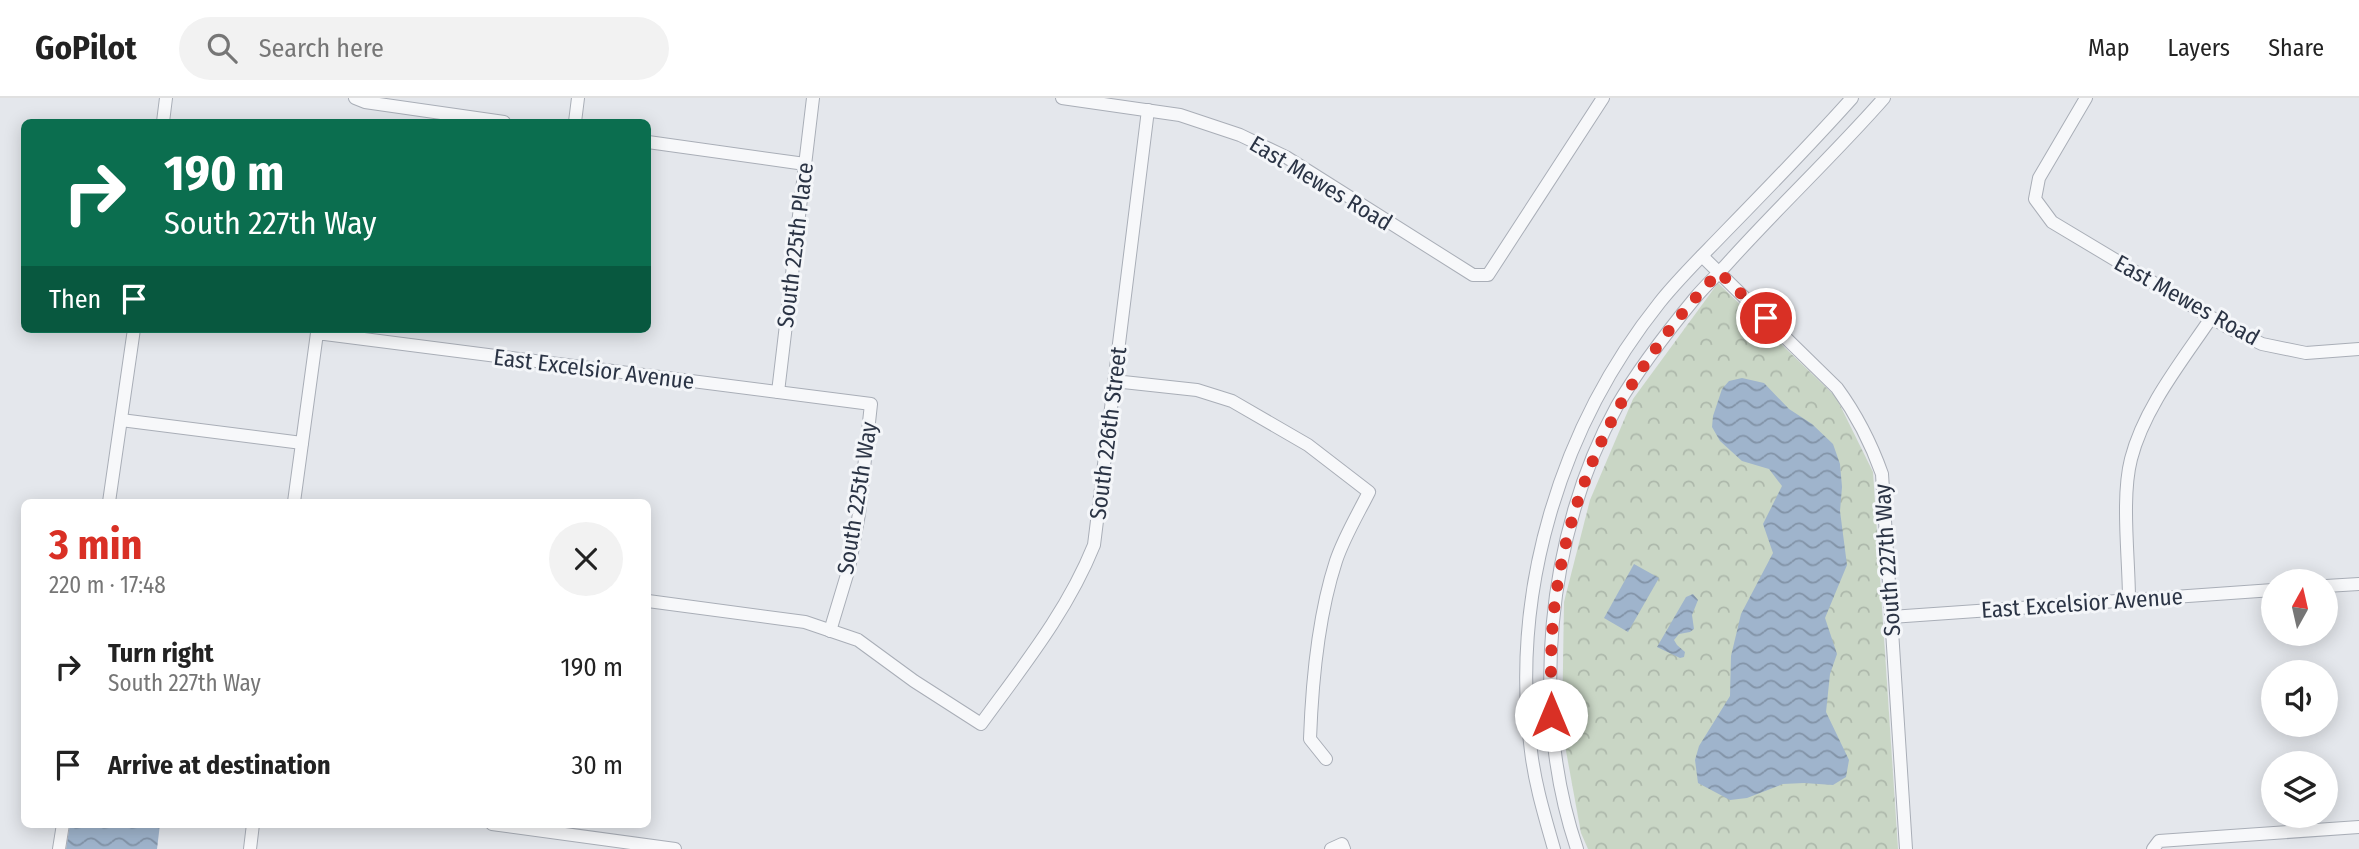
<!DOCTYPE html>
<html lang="en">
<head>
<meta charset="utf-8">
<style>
	body { margin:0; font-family:"Fira Sans Condensed",sans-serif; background:#f2f2f2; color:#222; height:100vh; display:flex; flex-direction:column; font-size:26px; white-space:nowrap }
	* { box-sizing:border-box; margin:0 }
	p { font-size:23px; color:#767676 }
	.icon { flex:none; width:38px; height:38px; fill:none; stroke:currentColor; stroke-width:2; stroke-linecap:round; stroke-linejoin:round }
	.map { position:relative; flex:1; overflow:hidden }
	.drawer { position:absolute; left:21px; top:401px; width:630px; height:329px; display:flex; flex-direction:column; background:#fff; border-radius:10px; box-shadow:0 4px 18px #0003 }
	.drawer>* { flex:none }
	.banner { position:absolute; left:21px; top:21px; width:630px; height:214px; border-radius:10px; box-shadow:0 4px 18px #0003; background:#0b6e4f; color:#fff; overflow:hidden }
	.needle { width:46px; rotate:8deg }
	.buttons { position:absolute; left:2261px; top:471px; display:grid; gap:14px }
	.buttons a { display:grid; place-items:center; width:77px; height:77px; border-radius:50%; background:#fff; box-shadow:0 4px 18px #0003; font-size:35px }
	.pin { position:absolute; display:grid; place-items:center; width:60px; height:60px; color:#fff; margin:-30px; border:4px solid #fff; border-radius:50%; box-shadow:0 2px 7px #0007 }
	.me { position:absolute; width:77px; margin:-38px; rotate:0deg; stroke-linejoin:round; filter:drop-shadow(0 0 5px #0008) }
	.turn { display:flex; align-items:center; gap:24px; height:147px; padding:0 28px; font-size:32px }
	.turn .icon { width:91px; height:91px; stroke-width:2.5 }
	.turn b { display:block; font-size:49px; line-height:60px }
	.then { display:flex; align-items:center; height:66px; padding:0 28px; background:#0003; gap:14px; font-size:26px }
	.round { display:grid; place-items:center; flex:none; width:74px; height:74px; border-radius:37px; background:#f2f2f2 }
	.overview { display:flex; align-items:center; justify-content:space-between; height:119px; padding:0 28px }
	h1 { font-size:42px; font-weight:700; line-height:52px; color:#d93025 }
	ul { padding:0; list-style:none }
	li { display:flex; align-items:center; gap:21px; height:98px; padding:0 28px }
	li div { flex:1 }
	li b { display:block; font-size:26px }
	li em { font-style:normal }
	header { display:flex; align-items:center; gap:42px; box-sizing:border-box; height:98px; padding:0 35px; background:#fff; border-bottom:2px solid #e0e0e0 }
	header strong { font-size:33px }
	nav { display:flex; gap:38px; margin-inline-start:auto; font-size:24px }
	.search { width:490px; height:63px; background:#f2f2f2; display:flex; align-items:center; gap:18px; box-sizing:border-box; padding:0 24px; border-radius:38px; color:#767676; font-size:26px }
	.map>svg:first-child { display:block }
	.forest { fill:url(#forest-crowns) }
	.water { fill:url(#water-waves) }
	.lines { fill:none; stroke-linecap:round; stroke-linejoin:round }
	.minor-casing { stroke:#a9aeb7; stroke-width:14 }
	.minor { stroke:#f7f8fa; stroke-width:12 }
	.route { stroke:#d93025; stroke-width:12; stroke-dasharray:0 21.6 }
	.labels { text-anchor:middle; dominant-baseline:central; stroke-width:6; stroke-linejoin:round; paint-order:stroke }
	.street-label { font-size:23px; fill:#2b3445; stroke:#f4f6f9 }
</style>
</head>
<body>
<header>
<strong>GoPilot</strong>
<div class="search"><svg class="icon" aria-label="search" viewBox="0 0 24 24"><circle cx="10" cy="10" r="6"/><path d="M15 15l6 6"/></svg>Search here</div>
<nav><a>Map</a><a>Layers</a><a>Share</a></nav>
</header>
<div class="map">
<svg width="2359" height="751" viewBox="0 0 2359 751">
	<defs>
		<pattern id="forest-crowns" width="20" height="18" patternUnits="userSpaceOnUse" patternTransform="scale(1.75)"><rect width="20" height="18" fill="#c9d6c5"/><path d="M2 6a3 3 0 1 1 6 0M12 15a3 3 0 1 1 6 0" fill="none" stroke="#adb8ab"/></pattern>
		<pattern id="water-waves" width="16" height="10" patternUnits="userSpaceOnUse" patternTransform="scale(1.75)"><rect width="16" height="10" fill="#9fb4cc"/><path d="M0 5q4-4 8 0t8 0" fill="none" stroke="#8293a7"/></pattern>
	</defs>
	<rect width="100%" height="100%" fill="#e4e7ec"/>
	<!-- forest -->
	<polygon class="forest" points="1718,185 1836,299 1873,374 1898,751 1588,751 1581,735 1562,631 1564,504 1590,402 1633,301"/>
	<!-- water -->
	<g class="water">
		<polygon points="1742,280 1764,285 1789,311 1812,326 1833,346 1840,366 1842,389 1840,413 1847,467 1825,520 1837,556 1830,576 1826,614 1849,662 1846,679 1833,687 1804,685 1783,686 1747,700 1730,702 1698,685 1695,662 1699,648 1730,598 1731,558 1741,516 1773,455 1763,426 1782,388 1769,371 1742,363 1720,343 1712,329 1713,318 1722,291 1729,283"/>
		<polygon points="1634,466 1659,480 1628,534 1604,520"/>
		<polygon points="1693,496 1698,502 1692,517 1694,531 1690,534 1679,536 1674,542 1677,547 1685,554 1684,559 1680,560 1657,549 1686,499"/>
		<polygon points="70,726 160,726 157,751 66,751"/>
	</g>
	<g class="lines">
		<!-- minor casing -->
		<g class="minor-casing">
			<g id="minor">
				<polyline points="355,0 365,4 504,24"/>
				<polyline points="1062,0 1180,17 1240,37 1286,59 1473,177 1488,177 1603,0"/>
				<polyline points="2086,0 2039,80 2035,101 2052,124 2229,230 2262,246 2306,255 2359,251"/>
				<polyline points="163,24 166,0"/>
				<polyline points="575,24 578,0"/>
				<polyline points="648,44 805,66"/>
				<path d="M1702,158L1837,290C1856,316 1871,345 1882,376L1906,751"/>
				<path d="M1114,283L1197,292L1232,303L1308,347L1369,394C1358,416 1344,439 1336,463C1319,515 1312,585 1310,641L1326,661"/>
				<polyline points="778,294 813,0"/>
				<polyline points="121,322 302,345"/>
				<polyline points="109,404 134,231"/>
				<polyline points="294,404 317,235 871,306 859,416 849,470 830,533"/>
				<polyline points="2326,488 2359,486"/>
				<path d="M2129,502C2129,460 2121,400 2131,361C2144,310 2182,263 2211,220"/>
				<path d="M648,503L805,524L858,542L914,583L981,626C1023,568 1067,514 1094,447L1148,12"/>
				<polyline points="1891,519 2273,492"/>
				<polyline points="492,726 675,751"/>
				<polyline points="59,751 63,726"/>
				<polyline points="250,751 253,726"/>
				<polyline points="1331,751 1342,746 1344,751"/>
				<path d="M1554,751C1545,719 1535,687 1531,653C1510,494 1560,329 1660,204C1680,179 1703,157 1725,134C1768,90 1811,46 1852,0"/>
				<path d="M1577,751C1530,613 1546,436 1617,308C1639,270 1667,234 1695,200C1705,188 1717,177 1727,166C1778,109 1834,57 1884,0"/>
				<polyline points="2153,751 2159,743 2359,729"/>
			</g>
		</g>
		<!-- minor -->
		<use href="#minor" class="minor"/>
	</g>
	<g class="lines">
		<!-- route -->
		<path class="route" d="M1551,617C1551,579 1550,542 1555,504C1572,375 1630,268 1719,174L1766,220"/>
	</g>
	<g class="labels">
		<!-- street labels -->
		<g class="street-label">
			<text transform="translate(1321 85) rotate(31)">East Mewes Road</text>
			<text transform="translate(795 147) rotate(-83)">South 225th Place</text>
			<text transform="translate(2187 202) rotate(29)">East Mewes Road</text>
			<text transform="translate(594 271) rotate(7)">East Excelsior Avenue</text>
			<text transform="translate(1108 335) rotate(-83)">South 226th Street</text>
			<text transform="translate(857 400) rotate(-81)">South 225th Way</text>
			<text transform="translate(1887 462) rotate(-94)">South 227th Way</text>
			<text transform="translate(2082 505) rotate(-4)">East Excelsior Avenue</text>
		</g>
	</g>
</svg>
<div class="buttons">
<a><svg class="needle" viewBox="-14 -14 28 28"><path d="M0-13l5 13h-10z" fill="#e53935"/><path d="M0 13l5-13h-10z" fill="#767676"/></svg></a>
<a><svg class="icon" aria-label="sound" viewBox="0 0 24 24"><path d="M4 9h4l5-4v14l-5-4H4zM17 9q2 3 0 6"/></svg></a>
<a><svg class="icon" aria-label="layers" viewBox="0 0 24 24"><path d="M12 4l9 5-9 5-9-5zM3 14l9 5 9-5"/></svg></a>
</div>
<div class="pin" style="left:1766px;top:220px;background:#d93025"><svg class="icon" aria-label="arrive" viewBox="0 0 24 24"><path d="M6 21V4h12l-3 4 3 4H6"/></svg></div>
<svg class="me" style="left:1551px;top:617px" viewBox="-20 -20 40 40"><circle r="19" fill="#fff"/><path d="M0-13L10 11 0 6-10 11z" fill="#d93025"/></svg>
<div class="banner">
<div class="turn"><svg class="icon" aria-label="right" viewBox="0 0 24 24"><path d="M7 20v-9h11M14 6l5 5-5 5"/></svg><div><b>190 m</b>South 227th Way</div></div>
<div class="then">Then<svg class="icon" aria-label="arrive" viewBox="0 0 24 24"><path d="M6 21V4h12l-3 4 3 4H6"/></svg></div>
</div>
<section class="drawer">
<div class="overview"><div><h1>3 min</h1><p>220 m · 17:48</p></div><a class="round"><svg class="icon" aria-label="close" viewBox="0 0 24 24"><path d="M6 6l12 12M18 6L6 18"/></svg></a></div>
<ul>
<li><svg class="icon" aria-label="right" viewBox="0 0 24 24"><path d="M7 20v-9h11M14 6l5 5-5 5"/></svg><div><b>Turn right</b><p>South 227th Way</p></div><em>190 m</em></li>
<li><svg class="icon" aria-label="arrive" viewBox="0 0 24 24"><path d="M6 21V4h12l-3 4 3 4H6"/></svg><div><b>Arrive at destination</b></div><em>30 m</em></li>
</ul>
</section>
</div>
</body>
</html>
